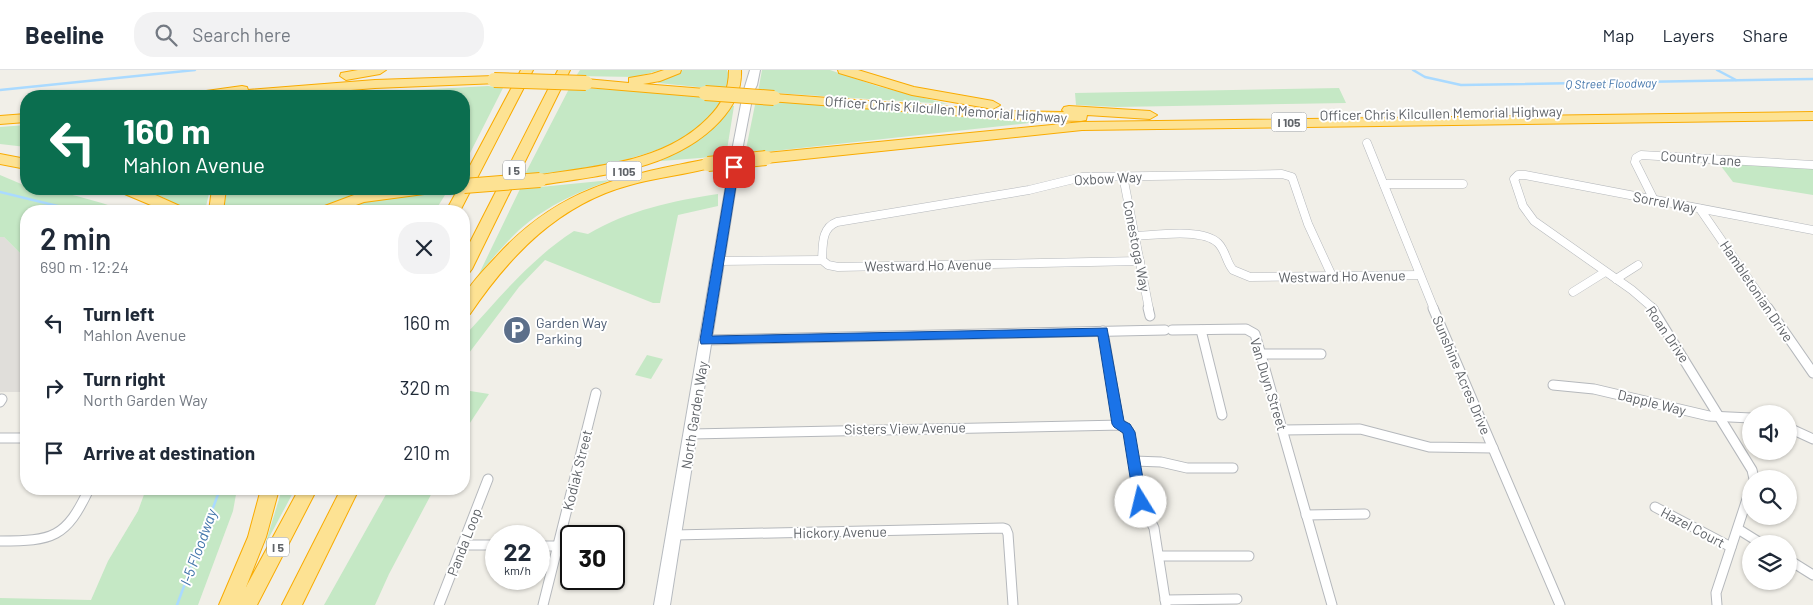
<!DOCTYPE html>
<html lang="en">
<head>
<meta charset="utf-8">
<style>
	body { margin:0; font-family:Barlow,sans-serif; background:#f2f2f3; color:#1f2937; height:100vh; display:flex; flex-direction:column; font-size:19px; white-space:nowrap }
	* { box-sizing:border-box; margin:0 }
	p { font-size:16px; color:#747a83 }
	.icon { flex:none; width:28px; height:28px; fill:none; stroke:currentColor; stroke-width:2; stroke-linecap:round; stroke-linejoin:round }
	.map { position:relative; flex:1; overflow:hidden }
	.panel { position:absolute; left:20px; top:135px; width:450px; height:290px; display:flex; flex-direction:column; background:#fff; border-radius:20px; box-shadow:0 1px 4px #0004 }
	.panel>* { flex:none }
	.hud { position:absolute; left:20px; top:20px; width:450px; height:105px; border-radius:20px; box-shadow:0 1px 4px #0004; background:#0b6e4f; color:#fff; overflow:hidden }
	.tools { position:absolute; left:1742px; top:335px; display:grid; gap:10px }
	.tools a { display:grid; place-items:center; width:55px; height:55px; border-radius:50%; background:#fff; box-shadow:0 1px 4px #0004; font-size:25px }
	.speed { position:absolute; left:485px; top:455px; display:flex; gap:10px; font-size:25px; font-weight:700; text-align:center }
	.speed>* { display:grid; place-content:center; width:65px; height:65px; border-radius:50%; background:#fff; box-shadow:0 1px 4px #0004; line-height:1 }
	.speed small { font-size:12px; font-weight:400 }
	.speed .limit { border:2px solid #111; border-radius:8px; background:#fff; color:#111 }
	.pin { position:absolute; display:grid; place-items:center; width:42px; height:42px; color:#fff; margin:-21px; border-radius:10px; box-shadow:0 2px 8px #0006 }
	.me { position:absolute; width:55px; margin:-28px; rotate:351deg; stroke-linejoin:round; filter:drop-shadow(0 0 4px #0008) }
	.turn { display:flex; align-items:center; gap:18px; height:105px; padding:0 20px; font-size:22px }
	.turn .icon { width:65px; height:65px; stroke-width:2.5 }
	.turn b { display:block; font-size:35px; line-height:42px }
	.round { display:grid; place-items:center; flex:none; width:52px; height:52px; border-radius:20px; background:#f2f2f3 }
	.overview { display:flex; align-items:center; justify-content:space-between; height:85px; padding:0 20px }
	h1 { font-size:30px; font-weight:600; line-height:38px }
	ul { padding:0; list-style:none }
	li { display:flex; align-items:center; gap:15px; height:65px; padding:0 20px }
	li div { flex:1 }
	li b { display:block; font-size:19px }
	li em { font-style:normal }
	header { display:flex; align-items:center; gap:30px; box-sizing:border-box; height:70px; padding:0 25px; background:#fff; border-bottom:1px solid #e0e1e3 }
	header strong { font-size:24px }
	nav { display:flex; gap:28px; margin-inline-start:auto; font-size:18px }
	.search { width:350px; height:45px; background:#f2f2f3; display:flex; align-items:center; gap:12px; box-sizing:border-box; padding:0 18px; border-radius:20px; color:#747a83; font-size:19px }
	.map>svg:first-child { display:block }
	.industrial { fill:#e0deda }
	.green { fill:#c5e8c5 }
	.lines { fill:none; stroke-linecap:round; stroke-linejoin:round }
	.stream { stroke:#aadaff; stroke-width:2.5 }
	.street-far1-casing { stroke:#b5b8bc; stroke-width:9 }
	.street-casing { stroke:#b5b8bc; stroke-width:11 }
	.secondary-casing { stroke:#b6babf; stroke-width:2 }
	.highway-casing { stroke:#f9ab00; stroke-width:2 }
	.street-far1 { stroke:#fff; stroke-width:8 }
	.street { stroke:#fff; stroke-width:9 }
	.secondary { fill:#fff; fill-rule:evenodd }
	.highway { fill:#fde293; fill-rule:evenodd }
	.highway-bridge-casing { stroke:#f9ab00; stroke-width:16; stroke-linecap:butt }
	.highway-bridge { stroke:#fde293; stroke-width:14 }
	.route { fill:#1a73e8; stroke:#114b97 }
	.labels { text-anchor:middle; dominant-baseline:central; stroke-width:4; stroke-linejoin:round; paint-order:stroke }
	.far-water-label { font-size:12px; font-style:italic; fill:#4174aa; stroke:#fff }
	.shield { fill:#fff; stroke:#8f9295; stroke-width:1 }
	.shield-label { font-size:12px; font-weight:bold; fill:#5f6368 }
	.street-label { font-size:14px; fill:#5f6368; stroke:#fff }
	.service-label { font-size:14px; fill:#4e5e75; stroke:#fff; text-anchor:start }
	.water-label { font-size:15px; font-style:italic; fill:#4174aa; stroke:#fff }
</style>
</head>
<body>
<header>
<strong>Beeline</strong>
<div class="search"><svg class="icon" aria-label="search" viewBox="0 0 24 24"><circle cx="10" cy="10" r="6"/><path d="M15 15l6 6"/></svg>Search here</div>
<nav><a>Map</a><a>Layers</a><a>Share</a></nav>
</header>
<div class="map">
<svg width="1813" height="535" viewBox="0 0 1813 535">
	<rect width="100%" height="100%" fill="#f1efe8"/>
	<!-- industrial -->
	<polygon class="industrial" points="0,167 4,167 26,189 26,322 0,322"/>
	<!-- green -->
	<g class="green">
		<polygon points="580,0 661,0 635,7 576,6"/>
		<polygon points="683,0 727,0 729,6 727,20 658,13 658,11"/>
		<polygon points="762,0 830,0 877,16 948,34 758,22"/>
		<polygon points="488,16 503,18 464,95 464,26 366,26 415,20"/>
		<path d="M570,17L724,27C717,36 711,47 703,54C663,90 576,100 524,106Z"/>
		<polygon points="1339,18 1346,33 1116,37 1076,35 1075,23"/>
		<polygon points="756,30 977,48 1047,51 745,84"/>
		<path d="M731,35L734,36L726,86L661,91L662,88C692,75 713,64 731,35Z"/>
		<polygon points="26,55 26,77 0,74 0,57"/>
		<polygon points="1718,92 1813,98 1813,125 1733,112"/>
		<path d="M0,105L26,116V119C61,119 95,131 127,141H26V189L4,167H0Z"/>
		<path d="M611,110C576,123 541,138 514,165C501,178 489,192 478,206L520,119Z"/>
		<polygon points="146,119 210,119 205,141 191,141"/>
		<polygon points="228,119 351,125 315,141 223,141 222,138"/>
		<path d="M718,124V136L678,145L660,233H653L545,190L519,217L469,283L464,292V267L468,262C501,226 532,188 574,161L588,164C629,140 672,131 718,124Z"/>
		<path d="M424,125H445L435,141H336C363,127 394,126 424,125Z"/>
		<polygon points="647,285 663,289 651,309 635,305"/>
		<polygon points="464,320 489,324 464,362"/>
		<polygon points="146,419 237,419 233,441 198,535 0,535 0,528 91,530 108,491 138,441"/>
		<polygon points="282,419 295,419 265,475"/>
		<polygon points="389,419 434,419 389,504 375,535 324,535"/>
	</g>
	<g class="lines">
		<!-- stream -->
		<g class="stream">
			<polyline points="1413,0 1425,7 1461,15 1813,9"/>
			<polyline points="1717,0 1736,10"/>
			<polyline points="0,20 195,0"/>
			<polyline points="0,122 78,141"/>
			<polyline points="177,535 220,419"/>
		</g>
		<!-- street-far1 casing -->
		<g class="street-far1-casing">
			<g id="street-far1">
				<polyline points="1367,73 1434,239"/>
				<polyline points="1123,106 1149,239"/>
				<polyline points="1384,114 1463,114"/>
				<polyline points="1654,130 1635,92 1636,88 1641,85 1813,95"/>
				<polyline points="1700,139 1769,239"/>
				<path d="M1135,166C1156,165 1203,158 1218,173C1226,181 1226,192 1233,200L1250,207L1419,205"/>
				<path d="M822,190C823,175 821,158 837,152L1029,120L1082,107L1282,104L1292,107L1308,154L1332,206"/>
				<polyline points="719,191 822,190 828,195 838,197 1140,191"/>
				<polyline points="1616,209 1638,195"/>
				<polyline points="1573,222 1605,202"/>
				<polyline points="1654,239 1632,220 1534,151 1523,136 1514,109 1518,105 1525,105 1813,160"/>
			</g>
		</g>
		<!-- street casing -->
		<g class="street-casing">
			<g id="street">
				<polyline points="1148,238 1150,246"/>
				<polyline points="1433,238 1560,535"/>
				<polyline points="1652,238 1752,400 1754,409"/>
				<polyline points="1768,238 1813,303"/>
				<polyline points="1172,260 1246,259 1255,264 1332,535"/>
				<polyline points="1201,260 1222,345"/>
				<polyline points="1103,261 1119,354"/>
				<polyline points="706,270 1165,260"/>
				<polyline points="1261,284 1321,284"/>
				<polyline points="1553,315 1594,319 1709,346 1751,348"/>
				<polyline points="0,332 2,329"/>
				<polyline points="1789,358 1813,369"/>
				<polyline points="1283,360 1360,359 1429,377 1493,378"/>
				<polyline points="691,364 1122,355 1129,362 1141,432 1154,458 1166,535"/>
				<polyline points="0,368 26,368"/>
				<polyline points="1134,391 1161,392 1187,398 1233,398"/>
				<polyline points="1655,437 1731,477"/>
				<polyline points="1306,445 1365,444"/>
				<polyline points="1738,459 1762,474"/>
				<polyline points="674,465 1003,458 1006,459 1008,464 1013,535"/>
				<path d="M0,471C53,471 66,468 89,419"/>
				<polyline points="463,475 496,475"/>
				<polyline points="539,476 558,476"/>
				<polyline points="1159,486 1249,486"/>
				<polyline points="1789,490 1813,505"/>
				<polyline points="1165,530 1237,529"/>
				<polyline points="439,535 488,409"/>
				<polyline points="543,535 596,323"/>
				<polyline points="1717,535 1716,523 1751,417"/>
			</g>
		</g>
		<!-- secondary casing -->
		<g class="secondary-casing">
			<g id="secondary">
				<polygon points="750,0 760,0 757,15 752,25 748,26 752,29 741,86 736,90 731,86 742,29 747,26 743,23"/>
				<polygon points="734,93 739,97 670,535 654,535 729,97"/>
			</g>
		</g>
		<!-- highway casing -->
		<g class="highway-casing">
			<g id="highway">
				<polygon points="358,0 386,0 380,4 346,10 340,6 341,3"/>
				<polygon points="521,0 533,0 460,141 446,141 458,119 464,119 464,107"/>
				<polygon points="558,0 570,0 472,199 469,203 464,205 464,184"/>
				<polygon points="664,0 681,0 680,3 660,11 643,14 705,19 712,23 705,27 586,17 580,13 586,9 629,13 629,8 652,4"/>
				<path d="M729,0H741C742,20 734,36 720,51C674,100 603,105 540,115L535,113L533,110L535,107L540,105C598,96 665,92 708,48C722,34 729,20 729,0Z"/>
				<polygon points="838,0 858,0 914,17 993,31 1000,35 993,39 912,25 839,3"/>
				<polygon points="494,6 499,7 500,10 499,13 375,18 277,26 192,26 199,22 242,16 247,17 248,20 375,10"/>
				<polygon points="774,24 1006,41 1064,42 1062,40 1064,37 1069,36 1150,41 1157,45 1150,49 1087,45 1086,50 1081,51 1006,49 769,31 767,28 769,25"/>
				<polygon points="1813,42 1813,50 1082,60 766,93 761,91 759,88 761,85 766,83 1082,52"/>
				<polygon points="26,44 26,52 0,54 0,46"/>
				<polygon points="0,84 26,89 26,99 0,94"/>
				<path d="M708,89L713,91L715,94L713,97C686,105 657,107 630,115C559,134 510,185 470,244L464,246C464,240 462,232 464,227C470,213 485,199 495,188C558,118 620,106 708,89Z"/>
				<polygon points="118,119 142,119 182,137 184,141 165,141 120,122"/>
				<polygon points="212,119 226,119 223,141 209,141"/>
				<polygon points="388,119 431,119 429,122 424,124 364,132 340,141 320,141 322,137 362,122"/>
				<polygon points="261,419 279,419 266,467 246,517 299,419 317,419 257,535 219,535 248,467"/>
				<polygon points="341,419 359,419 302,535 282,535"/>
			</g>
		</g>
		<!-- street-far1 -->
		<use href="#street-far1" class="street-far1"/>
		<!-- street -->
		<use href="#street" class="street"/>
		<!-- secondary -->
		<use href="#secondary" class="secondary"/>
		<!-- highway -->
		<use href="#highway" class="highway"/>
		<!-- highway-bridge casing -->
		<g class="highway-bridge-casing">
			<g id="highway-bridge">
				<polyline points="494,10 586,13"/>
				<polyline points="705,23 774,28"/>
				<polyline points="708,94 766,88"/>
				<polyline points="464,116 540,110"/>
			</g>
		</g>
		<!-- highway-bridge -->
		<use href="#highway-bridge" class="highway-bridge"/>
	</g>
	<!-- route -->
	<polygon class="route" points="734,93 739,97 712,266 1107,258 1124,351 1130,354 1135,362 1147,432 1145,436 1141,438 1136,436 1134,432 1123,363 1114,357 1112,354 1098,266 701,274 700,270 729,97"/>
	<!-- icons -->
	<defs>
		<g id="parking-disc" transform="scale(1.4375)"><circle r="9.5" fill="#5c6f8a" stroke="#fff"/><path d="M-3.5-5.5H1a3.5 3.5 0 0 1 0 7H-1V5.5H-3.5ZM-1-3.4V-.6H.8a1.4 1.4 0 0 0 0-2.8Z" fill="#fff"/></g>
	</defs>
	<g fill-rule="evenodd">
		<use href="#parking-disc" x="517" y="260"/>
	</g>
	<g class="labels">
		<!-- far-water labels -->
		<g class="far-water-label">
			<text transform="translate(1611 13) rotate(-1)">Q Street Floodway</text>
		</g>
		<!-- shield labels -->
		<g class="shield">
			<rect x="1271.5" y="42.5" width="35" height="19" rx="4"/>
			<rect x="503" y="90.5" width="22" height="19" rx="4"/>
			<rect x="606.5" y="91.5" width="35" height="19" rx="4"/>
			<rect x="267" y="467.5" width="22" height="19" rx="4"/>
		</g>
		<g class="shield-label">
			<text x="1289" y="52">I 105</text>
			<text x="514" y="100">I 5</text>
			<text x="624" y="101">I 105</text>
			<text x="278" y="477">I 5</text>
		</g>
		<!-- street labels -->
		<g class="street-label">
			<text transform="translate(946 39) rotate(4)">Officer Chris Kilcullen Memorial Highway</text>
			<text transform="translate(1441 43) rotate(-1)">Officer Chris Kilcullen Memorial Highway</text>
			<text transform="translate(1701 88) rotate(4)">Country Lane</text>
			<text transform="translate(1108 108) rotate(-3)">Oxbow Way</text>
			<text transform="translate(1665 132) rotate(11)">Sorrel Way</text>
			<text transform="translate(1137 176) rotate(79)">Conestoga Way</text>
			<text transform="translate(928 195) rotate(-1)">Westward Ho Avenue</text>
			<text transform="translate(1342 206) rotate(-1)">Westward Ho Avenue</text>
			<text transform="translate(1757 221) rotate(56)">Hambletonian Drive</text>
			<text transform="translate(1668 264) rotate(56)">Roan Drive</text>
			<text transform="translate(1462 305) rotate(67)">Sunshine Acres Drive</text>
			<text transform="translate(1269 314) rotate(73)">Van Duyn Street</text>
			<text transform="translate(1652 332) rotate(14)">Dapple Way</text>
			<text transform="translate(694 345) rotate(-81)">North Garden Way</text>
			<text transform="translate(905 358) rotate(-1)">Sisters View Avenue</text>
			<text transform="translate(577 400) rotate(-76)">Kodiak Street</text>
			<text transform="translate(1693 457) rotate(28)">Hazel Court</text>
			<text transform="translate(840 462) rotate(-1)">Hickory Avenue</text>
			<text transform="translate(464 472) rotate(-69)">Panda Loop</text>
		</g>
		<!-- service labels -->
		<g class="service-label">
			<text x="536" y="252">Garden Way<tspan x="536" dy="16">Parking</tspan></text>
		</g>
		<!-- water labels -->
		<g class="water-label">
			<text transform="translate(198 477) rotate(-70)">I-5 Floodway</text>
		</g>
	</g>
</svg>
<div class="tools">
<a><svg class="icon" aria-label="sound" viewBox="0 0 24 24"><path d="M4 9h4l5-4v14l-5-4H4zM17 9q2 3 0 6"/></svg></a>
<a><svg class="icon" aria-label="search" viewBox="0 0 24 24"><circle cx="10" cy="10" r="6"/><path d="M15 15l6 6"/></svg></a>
<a><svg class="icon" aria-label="layers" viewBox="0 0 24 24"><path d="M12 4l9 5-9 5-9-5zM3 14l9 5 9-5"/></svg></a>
</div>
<div class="speed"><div>22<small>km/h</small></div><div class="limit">30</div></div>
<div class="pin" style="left:734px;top:97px;background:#d93025"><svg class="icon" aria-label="arrive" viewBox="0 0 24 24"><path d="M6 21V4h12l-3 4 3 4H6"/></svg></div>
<svg class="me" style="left:1141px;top:432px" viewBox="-20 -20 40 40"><circle r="19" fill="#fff"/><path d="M0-13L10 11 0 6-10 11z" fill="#1a73e8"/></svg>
<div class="hud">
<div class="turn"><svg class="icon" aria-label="left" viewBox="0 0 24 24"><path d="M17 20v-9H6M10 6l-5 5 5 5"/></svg><div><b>160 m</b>Mahlon Avenue</div></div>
</div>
<section class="panel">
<div class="overview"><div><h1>2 min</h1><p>690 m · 12:24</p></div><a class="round"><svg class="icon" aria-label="close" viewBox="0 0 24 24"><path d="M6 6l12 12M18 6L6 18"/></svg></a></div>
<ul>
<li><svg class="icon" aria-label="left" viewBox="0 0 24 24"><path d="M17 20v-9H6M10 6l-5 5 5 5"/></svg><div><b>Turn left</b><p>Mahlon Avenue</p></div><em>160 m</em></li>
<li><svg class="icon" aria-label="right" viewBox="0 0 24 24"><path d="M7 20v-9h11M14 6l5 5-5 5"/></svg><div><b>Turn right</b><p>North Garden Way</p></div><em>320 m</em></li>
<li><svg class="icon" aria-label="arrive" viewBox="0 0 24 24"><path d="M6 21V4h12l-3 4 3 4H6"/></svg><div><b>Arrive at destination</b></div><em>210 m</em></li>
</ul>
</section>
</div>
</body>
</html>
